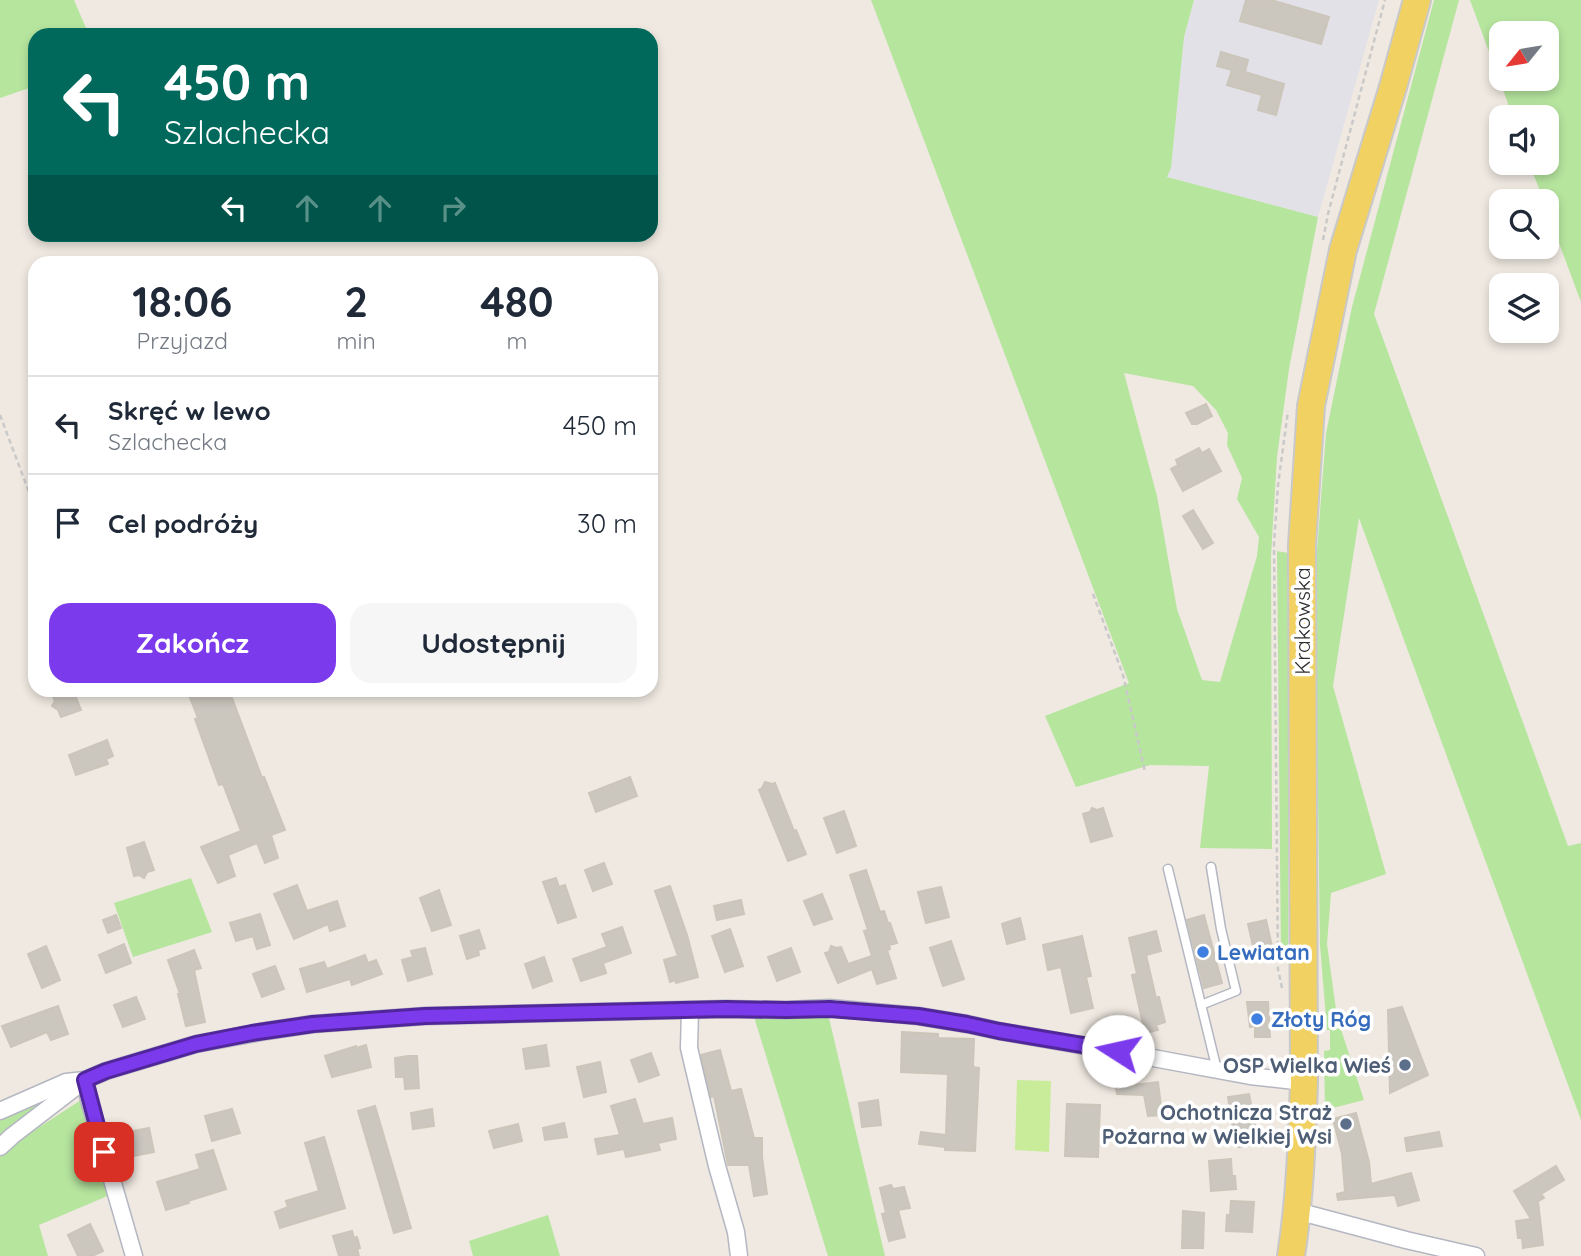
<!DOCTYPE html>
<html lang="pl">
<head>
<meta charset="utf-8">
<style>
	body { margin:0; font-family:Quicksand,sans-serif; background:#f6f6f7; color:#1f2937; height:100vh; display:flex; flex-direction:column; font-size:26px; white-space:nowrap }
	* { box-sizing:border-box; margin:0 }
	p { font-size:23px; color:#747a83 }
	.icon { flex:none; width:38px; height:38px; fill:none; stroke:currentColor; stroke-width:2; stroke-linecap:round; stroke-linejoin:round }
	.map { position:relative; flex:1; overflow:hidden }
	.details { position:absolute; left:28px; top:256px; width:630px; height:441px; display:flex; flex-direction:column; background:#fff; border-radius:21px; box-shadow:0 4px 10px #0003 }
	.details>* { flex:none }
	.guide { position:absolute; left:28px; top:28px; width:630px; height:214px; border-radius:21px; box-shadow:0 4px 10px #0003; background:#00695c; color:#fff; overflow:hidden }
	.needle { width:46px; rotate:240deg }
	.tools { position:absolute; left:1489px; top:21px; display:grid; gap:14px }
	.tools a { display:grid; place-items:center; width:70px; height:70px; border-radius:14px; background:#fff; box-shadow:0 4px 10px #0003; font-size:35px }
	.pin { position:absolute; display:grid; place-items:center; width:60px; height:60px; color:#fff; margin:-30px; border-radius:14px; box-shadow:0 4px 10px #0006 }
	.me { position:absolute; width:77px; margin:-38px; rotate:280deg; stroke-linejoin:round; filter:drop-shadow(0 0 5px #0008) }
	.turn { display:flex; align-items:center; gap:24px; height:147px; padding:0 21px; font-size:32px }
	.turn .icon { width:91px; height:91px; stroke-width:2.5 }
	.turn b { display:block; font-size:49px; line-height:60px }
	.lanes { display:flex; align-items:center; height:66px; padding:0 21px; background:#0003; justify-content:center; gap:35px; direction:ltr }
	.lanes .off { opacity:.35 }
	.eta { display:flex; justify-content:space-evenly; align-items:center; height:119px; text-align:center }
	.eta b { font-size:42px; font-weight:700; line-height:49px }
	.cta { display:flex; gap:14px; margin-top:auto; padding:14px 21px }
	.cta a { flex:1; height:80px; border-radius:21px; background:#7c3aed; color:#fff; font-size:28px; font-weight:700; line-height:80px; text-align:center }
	.cta a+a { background:#f6f6f7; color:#1f2937 }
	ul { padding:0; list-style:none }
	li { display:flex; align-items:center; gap:21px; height:98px; padding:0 21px; border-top:2px solid #e0e1e3 }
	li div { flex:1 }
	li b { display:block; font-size:26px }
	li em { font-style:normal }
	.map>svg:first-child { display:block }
	.industrial { fill:#e3e1e8 }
	.green { fill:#b6e59e; fill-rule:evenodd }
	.pitch { fill:#c9ec9a }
	.building { fill:#cbc7bf; stroke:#cbc5ba; stroke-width:2 }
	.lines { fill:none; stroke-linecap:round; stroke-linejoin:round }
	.lane-casing { stroke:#b4b7c1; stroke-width:11 }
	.street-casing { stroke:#b4b7c1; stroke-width:19 }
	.primary-casing { stroke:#c9c9c9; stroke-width:30 }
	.path { stroke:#c9c9c9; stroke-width:2.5; stroke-dasharray:5 3.5; stroke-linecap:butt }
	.lane { stroke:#fff; stroke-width:8 }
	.street { stroke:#fff; stroke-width:16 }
	.primary { stroke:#f2d163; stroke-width:26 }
	.route-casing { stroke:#51269a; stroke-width:18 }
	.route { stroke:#7c3aed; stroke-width:12 }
	.shop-dot { fill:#3f7fe0; stroke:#fff; stroke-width:2.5 }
	.service-dot { fill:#5c6f8a; stroke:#fff; stroke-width:2.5 }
	.labels { text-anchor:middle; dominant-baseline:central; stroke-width:7; stroke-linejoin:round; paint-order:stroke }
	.street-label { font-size:21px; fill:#2e2e2e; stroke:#fff }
	.shop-label { font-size:21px; font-weight:bold; fill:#366cbe; stroke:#fff; text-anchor:start }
	.service-label { font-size:21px; font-weight:bold; fill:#4e5e75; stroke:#fff; text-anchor:end }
</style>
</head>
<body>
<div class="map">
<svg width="1581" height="1256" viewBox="0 0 1581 1256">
	<rect width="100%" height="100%" fill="#efe9e1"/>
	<!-- industrial -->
	<polygon class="industrial" points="1194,0 1379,0 1318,217 1167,177 1171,168 1184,37"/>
	<!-- green -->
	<g class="green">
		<polygon points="0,0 74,0 89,35 35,35 35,86 0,98"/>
		<path d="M871,0H1194L1184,37L1171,168L1167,177L1318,217L1289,369L1277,457L1271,556L1272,849L1200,848L1209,766L1150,765L1076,787L1045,716L1129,683ZM1124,373L1193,386L1216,410L1228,433L1227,445L1242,478L1237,499L1259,537L1257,556L1220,682L1202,680L1177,609L1157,496Z"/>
		<polygon points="1434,0 1459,0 1374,314 1568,846 1581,843 1581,1120 1359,518 1333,686 1386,874 1331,893 1327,944 1337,1017 1364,1100 1325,1110 1324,1051 1330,1050 1330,1030 1327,1030 1320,945 1315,577 1326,433 1352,307"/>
		<path d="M1470,0H1581V302L1547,211V201H1544L1529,163H1547V117H1513ZM1502,33H1547V79H1502Z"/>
		<polygon points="1277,551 1288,553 1288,960 1281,957"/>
		<polygon points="191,878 212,932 133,957 114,903"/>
		<polygon points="754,1017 829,1018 885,1256 828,1256"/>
		<polygon points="57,1094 0,1140 0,1118"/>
		<polygon points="81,1100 110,1195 39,1225 48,1256 0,1256 0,1157 18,1141"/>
		<polygon points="548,1215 560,1256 473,1256 469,1241"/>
	</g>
	<!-- pitch -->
	<polygon class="pitch" points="1017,1080 1051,1081 1049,1152 1015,1150"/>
	<!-- building -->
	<g class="building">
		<polygon points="1246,0 1271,0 1329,17 1321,44 1240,21"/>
		<polygon points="1221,52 1248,60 1245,72 1284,84 1276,115 1258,110 1262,95 1227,85 1232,70 1217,66"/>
		<polygon points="1206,404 1212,416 1197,424 1192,424 1186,413"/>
		<polygon points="1199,448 1202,453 1209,449 1221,471 1183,491 1171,469 1178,465 1176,460"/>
		<polygon points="1193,510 1213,543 1203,549 1183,516"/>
		<polygon points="58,690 73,690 81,710 61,717 58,710 52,706 55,701 51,692"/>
		<polygon points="187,690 229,690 262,778 264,777 285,830 271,835 278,858 265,863 257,843 228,855 235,876 218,883 201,847 241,831 223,784 219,785 195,719 198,718"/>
		<polygon points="107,740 113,756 106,759 108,764 76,775 69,755"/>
		<polygon points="630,777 637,796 596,812 589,793"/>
		<polygon points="765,782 772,784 775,783 794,831 796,830 806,854 804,855 788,861 759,790 762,788"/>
		<polygon points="1092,808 1097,810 1103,808 1112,836 1091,842 1083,814 1090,812"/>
		<polygon points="844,811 856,846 837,853 824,818"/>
		<polygon points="144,842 154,870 147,872 144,878 139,875 134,876 127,848"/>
		<polygon points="604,863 612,884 593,891 585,870"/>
		<polygon points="866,870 880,912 884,911 888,923 890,923 897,943 889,945 890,949 887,950 896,978 877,984 872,969 838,983 825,953 829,952 831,946 837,948 841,947 848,964 872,956 864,931 868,930 850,875"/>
		<polygon points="556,878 559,887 565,885 576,917 558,923 543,882"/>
		<polygon points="297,885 307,911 337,901 345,926 330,931 328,924 294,939 274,894"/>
		<polygon points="670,886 687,935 698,977 676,983 676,980 670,982 664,960 678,956 655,891"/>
		<polygon points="941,887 949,917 926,923 918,892"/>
		<polygon points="439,890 451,925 432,931 420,898"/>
		<polygon points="822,894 832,919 814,925 804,901"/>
		<polygon points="741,900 744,914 717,920 714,906"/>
		<polygon points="260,914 270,945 257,949 253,936 236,941 230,923"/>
		<polygon points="116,915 121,928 108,933 103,920"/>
		<polygon points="1204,915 1222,983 1204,988 1187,920"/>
		<polygon points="1020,918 1025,939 1007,944 1002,924"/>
		<polygon points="1266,920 1272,946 1254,950 1248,924"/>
		<polygon points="622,927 631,953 603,963 606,973 581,981 573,959 607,947 602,934"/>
		<polygon points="730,929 743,966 725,972 712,936"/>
		<polygon points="479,930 485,948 478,950 479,955 467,959 460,936"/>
		<polygon points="1156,931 1161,951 1146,955 1156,998 1159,997 1165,1022 1156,1025 1158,1030 1145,1033 1132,975 1137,974 1129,938"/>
		<polygon points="1082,936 1091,976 1086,977 1093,1008 1071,1013 1061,967 1048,970 1043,945"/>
		<polygon points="951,941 964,979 943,986 930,948"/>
		<polygon points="124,944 131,963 106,973 99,955"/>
		<polygon points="46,946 60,980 42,988 28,954"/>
		<polygon points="425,948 432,974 408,981 402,960 413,957 411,951"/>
		<polygon points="791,948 800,972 777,981 768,957"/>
		<polygon points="194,950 201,968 194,970 205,1022 186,1026 178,994 180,994 168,960"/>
		<polygon points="365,955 368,963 376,960 382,974 352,985 350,979 307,992 300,969 324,962 327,969"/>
		<polygon points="544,957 552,981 533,988 525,964"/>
		<polygon points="275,966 284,989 262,997 253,974"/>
		<polygon points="136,997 145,1019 123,1027 114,1005"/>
		<polygon points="1247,1002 1268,1002 1270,1037 1255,1037 1255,1026 1250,1027"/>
		<polygon points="58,1006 68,1034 51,1040 47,1032 11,1047 2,1026"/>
		<polygon points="1402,1007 1428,1075 1390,1093 1388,1010"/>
		<polygon points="902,1032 938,1034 938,1038 974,1039 973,1067 979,1068 975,1151 945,1150 945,1147 919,1144 921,1132 946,1135 948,1074 901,1072"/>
		<polygon points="366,1045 371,1067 332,1077 325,1056 356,1046 356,1048"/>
		<polygon points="546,1045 549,1066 526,1069 523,1049"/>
		<polygon points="720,1050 731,1091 741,1089 754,1138 762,1138 762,1157 767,1194 754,1196 749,1165 728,1165 714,1096 711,1097 701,1055"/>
		<polygon points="651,1053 659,1075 639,1082 631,1060"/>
		<polygon points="408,1056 417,1056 419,1088 405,1089 404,1077 396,1077 395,1058"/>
		<polygon points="600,1062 606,1092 584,1097 577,1067"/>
		<polygon points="1158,1082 1162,1115 1148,1116 1144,1095 1117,1094 1116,1087"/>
		<polygon points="1249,1094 1259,1144 1238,1147 1236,1134 1234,1135 1228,1097"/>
		<polygon points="635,1099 643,1124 672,1118 676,1139 658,1143 660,1150 626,1157 624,1149 598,1154 595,1139 620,1135 611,1106"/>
		<polygon points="878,1100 881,1125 862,1127 859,1103"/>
		<polygon points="1067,1104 1100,1105 1098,1157 1065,1156"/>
		<polygon points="375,1106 411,1228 394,1233 358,1111"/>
		<polygon points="232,1109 240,1133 212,1141 205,1116"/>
		<polygon points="432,1109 434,1126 413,1129 411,1113"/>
		<polygon points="1356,1113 1369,1162 1371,1184 1411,1173 1419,1200 1398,1206 1395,1195 1338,1200 1337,1194 1345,1192 1342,1154 1333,1119"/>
		<polygon points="564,1123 567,1137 545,1140 543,1128"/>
		<polygon points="518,1124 522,1141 494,1148 489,1131"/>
		<polygon points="149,1128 154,1152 128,1157 123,1133"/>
		<polygon points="1439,1132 1442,1146 1407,1151 1405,1138"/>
		<polygon points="324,1137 345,1208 280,1228 275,1212 288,1207 286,1201 319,1191 305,1143"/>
		<polygon points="213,1150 226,1189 188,1201 189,1203 166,1210 157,1182 200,1169 196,1155"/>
		<polygon points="1231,1159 1232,1176 1235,1176 1236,1189 1211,1191 1209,1161"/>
		<polygon points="1556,1166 1564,1180 1541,1194 1544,1198 1538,1201 1543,1245 1523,1248 1522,1238 1518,1238 1516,1221 1531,1219 1514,1191"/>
		<polygon points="891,1185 893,1189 904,1187 910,1208 898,1210 905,1237 889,1241 882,1214 886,1213 880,1188"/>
		<polygon points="1231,1201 1254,1202 1252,1232 1226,1231 1227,1215 1230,1215"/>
		<polygon points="1183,1211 1204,1213 1203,1248 1182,1248"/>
		<polygon points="90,1224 103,1251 92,1256 78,1256 68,1235"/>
		<polygon points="352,1231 354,1238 357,1237 360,1248 357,1249 359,1256 339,1256 333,1236"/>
	</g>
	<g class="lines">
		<!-- lane casing -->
		<g class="lane-casing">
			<g id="lane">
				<polyline points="1168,869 1217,1070"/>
				<polyline points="1201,1005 1236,991 1221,929 1211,867"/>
			</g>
		</g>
		<!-- street casing -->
		<g class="street-casing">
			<g id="street">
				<polyline points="690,1010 689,1048 717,1166 736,1232 739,1256"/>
				<polyline points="0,1111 66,1082 85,1080 106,1071 196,1044 266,1031 313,1024 425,1016 726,1009 786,1010 830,1008 918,1016 967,1024 999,1031 1137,1055 1250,1076 1304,1082"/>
				<polyline points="0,1147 12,1136 85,1080 89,1100 134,1256"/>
				<polyline points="1297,1211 1406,1240 1476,1256"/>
			</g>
		</g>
		<!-- primary casing -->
		<g class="primary-casing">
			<path id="primary" d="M1291,1256C1300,1199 1302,1140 1304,1082L1302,545L1311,406L1343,250L1393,87L1417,0"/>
		</g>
		<!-- path -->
		<g class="path">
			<polyline points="1323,240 1328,214 1385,0"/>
			<polyline points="0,415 35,508"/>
			<polyline points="1093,594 1123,675 1145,772"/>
			<polyline points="1282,988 1278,969 1274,544 1278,485 1288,411"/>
		</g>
		<!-- lane -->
		<use href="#lane" class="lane"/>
		<!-- street -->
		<use href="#street" class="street"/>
		<!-- primary -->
		<use href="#primary" class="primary"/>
	</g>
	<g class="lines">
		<!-- route casing -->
		<g class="route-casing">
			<polyline id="route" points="104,1152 85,1080 106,1071 196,1044 252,1033 313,1024 425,1016 726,1009 786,1010 830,1009 918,1016 967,1024 999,1031 1118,1051"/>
		</g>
		<!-- route -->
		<use href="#route" class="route"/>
	</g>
	<!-- markers -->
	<g class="shop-dot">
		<circle cx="1203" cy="952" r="7"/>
		<circle cx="1257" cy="1019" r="7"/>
	</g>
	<g class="service-dot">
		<circle cx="1405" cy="1065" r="7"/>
		<circle cx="1346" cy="1124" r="7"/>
	</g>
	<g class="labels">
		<!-- street labels -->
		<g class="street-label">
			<text transform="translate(1302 621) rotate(-90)">Krakowska</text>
		</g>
		<!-- shop labels -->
		<g class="shop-label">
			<text x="1217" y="952">Lewiatan</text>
			<text x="1271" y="1019">Złoty Róg</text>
		</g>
		<!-- service labels -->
		<g class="service-label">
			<text x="1391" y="1065">OSP Wielka Wieś</text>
			<text x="1332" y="1112">Ochotnicza Straż<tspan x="1332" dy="24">Pożarna w Wielkiej Wsi</tspan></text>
		</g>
	</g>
</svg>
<div class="tools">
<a><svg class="needle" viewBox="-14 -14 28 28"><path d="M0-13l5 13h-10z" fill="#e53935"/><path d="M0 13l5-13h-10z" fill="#747a83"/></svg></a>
<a><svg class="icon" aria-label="sound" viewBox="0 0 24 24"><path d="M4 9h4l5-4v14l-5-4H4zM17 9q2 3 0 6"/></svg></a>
<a><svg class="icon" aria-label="search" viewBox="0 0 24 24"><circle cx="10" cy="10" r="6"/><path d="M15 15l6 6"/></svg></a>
<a><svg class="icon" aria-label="layers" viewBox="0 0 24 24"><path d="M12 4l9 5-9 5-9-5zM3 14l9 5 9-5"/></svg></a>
</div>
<div class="pin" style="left:104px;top:1152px;background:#d93025"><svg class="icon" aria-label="arrive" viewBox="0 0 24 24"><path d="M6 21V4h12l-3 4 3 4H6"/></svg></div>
<svg class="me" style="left:1118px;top:1051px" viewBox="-20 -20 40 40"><circle r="19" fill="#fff"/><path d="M0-13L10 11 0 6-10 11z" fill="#7c3aed"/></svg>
<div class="guide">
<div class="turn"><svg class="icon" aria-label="left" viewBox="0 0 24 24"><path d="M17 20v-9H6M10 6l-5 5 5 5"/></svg><div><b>450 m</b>Szlachecka</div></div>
<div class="lanes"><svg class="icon" aria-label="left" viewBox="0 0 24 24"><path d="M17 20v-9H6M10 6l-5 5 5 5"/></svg><svg class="icon off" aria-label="ahead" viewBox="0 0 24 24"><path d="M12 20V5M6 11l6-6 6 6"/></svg><svg class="icon off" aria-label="ahead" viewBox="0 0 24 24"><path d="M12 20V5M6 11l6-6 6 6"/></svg><svg class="icon off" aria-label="right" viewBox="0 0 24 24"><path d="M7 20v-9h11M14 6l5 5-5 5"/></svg></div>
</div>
<section class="details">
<div class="eta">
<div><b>18:06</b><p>Przyjazd</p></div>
<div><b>2</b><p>min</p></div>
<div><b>480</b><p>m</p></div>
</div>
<ul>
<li><svg class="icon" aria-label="left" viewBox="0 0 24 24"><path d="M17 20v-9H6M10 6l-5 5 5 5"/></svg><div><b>Skręć w lewo</b><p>Szlachecka</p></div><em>450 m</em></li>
<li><svg class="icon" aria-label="arrive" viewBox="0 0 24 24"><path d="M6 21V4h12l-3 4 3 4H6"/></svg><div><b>Cel podróży</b></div><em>30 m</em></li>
</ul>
<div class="cta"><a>Zakończ</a><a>Udostępnij</a></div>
</section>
</div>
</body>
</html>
